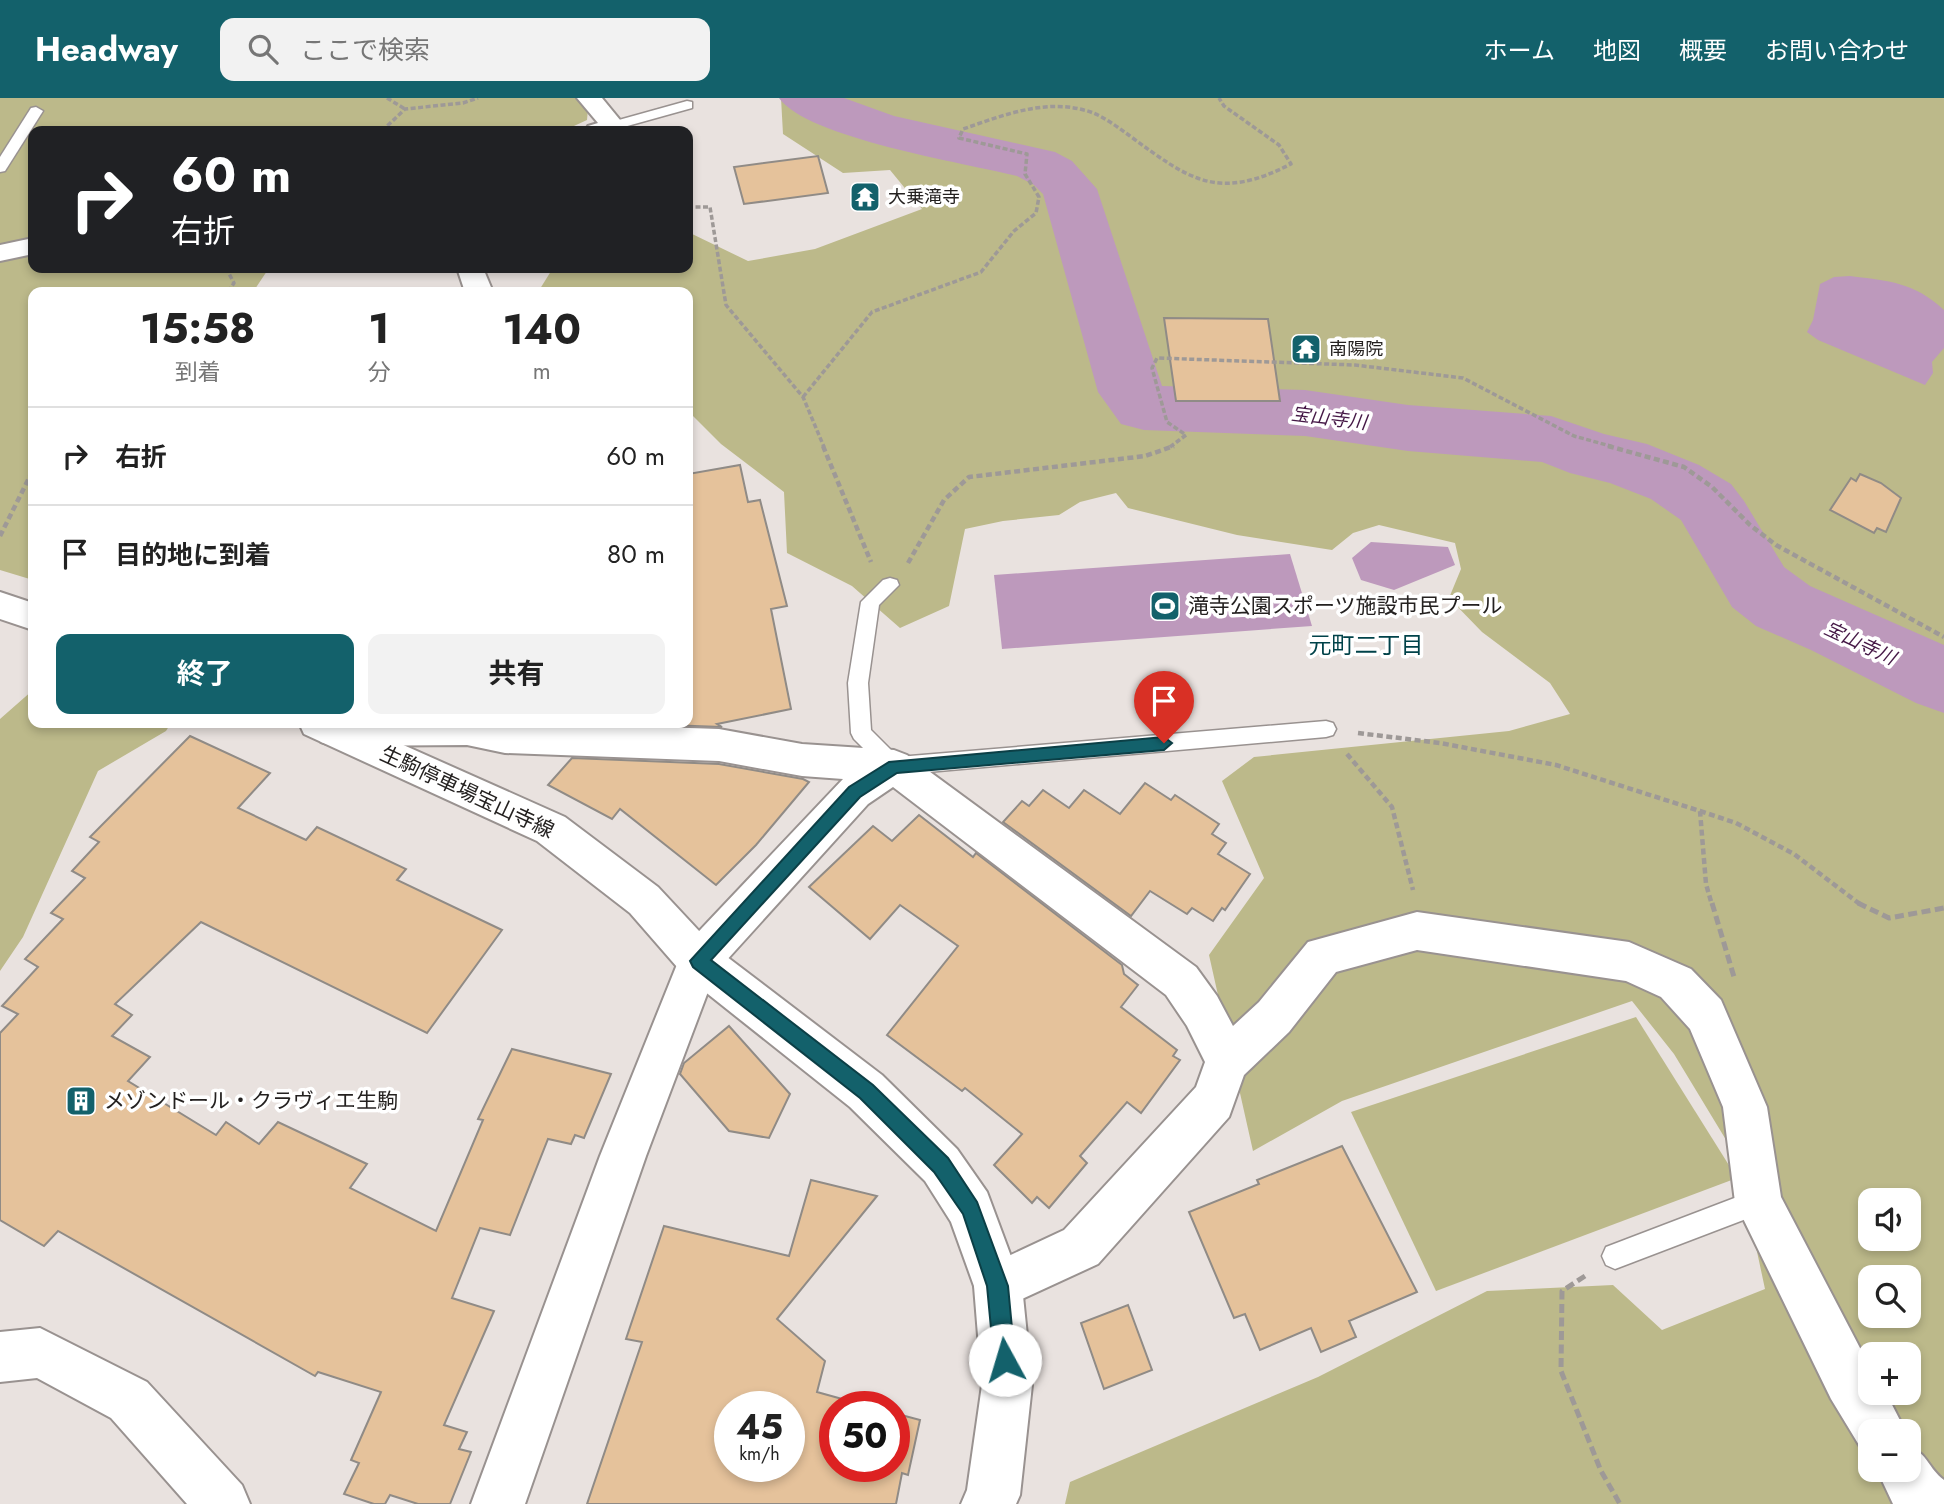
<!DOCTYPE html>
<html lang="ja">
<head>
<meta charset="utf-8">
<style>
	body { margin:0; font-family:Jost,"Noto Sans JP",sans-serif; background:#f2f2f2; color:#222; height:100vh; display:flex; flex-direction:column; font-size:26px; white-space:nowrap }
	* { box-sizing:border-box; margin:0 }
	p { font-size:23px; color:#767676 }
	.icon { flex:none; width:38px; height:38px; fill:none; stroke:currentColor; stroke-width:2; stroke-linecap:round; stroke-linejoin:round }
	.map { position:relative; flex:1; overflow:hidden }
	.sheet { position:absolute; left:28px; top:189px; width:665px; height:441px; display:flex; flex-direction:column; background:#fff; border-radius:14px; box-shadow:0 4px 10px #0003 }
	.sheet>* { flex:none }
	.hud { position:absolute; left:28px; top:28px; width:665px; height:147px; border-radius:14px; box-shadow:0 4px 10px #0003; background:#202124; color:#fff; overflow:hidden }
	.buttons { position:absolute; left:1858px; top:1090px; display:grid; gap:14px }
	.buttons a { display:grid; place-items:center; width:63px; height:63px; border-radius:14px; background:#fff; box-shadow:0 4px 10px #0003; font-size:35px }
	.speed { position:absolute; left:714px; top:1293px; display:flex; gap:14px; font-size:35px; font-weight:700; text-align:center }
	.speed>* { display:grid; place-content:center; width:91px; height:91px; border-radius:50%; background:#fff; box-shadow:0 4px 10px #0003; line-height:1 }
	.speed small { font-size:18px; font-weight:400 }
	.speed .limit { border:10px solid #d22; background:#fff; color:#111 }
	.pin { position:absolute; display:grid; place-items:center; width:60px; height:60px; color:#fff; margin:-72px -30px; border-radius:50% 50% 50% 0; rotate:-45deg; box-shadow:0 0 7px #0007 }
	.pin .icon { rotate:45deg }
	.me { position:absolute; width:77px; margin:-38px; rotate:354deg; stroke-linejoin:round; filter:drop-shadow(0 0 5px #0008) }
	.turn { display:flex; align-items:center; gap:24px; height:147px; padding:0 28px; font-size:32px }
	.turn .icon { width:91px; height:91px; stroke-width:2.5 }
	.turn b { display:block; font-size:49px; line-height:60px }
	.eta { display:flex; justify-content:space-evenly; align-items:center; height:119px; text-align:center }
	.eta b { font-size:42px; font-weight:700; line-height:49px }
	.action { display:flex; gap:14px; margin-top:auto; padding:14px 28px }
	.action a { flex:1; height:80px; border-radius:14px; background:#13616b; color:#fff; font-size:28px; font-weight:700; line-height:80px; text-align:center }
	.action a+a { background:#f2f2f2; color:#222 }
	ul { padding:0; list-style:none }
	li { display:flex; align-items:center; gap:21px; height:98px; padding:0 28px; border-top:2px solid #e0e0e0 }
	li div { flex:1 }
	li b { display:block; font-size:26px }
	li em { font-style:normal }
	header { display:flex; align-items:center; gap:42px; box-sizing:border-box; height:98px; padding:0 35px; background:#13616b; color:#fff }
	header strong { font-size:33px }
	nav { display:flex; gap:38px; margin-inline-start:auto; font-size:24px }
	.search { width:490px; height:63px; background:#f2f2f2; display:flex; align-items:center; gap:18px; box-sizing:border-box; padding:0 24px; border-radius:14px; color:#767676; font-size:26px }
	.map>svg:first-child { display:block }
	.green { fill:#bcb98a; fill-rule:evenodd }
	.water { fill:#bd99bc }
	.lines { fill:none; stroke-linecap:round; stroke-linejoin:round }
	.river { fill:#bd99bc; fill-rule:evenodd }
	.building { fill:#e5c29b; stroke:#908b86; stroke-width:2; fill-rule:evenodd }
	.lane-casing { stroke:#999290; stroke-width:3 }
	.street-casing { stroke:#999290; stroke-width:4 }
	.secondary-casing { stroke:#999290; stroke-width:4 }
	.path-far2 { stroke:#9e9997; stroke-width:3.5; stroke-dasharray:5 2.5; stroke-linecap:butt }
	.path-far1 { stroke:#9e9997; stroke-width:4.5; stroke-dasharray:6 3.5; stroke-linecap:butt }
	.path { stroke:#9e9997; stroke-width:5; stroke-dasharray:9 4.5; stroke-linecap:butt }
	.lane { fill:#fff; fill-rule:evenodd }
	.street { fill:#fff; fill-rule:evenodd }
	.secondary { fill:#fff; fill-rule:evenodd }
	.route { fill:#13616b; stroke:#0c3f46; stroke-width:2 }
	.labels { text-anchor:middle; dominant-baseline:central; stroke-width:7; stroke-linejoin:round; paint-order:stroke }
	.far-poi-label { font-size:18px; fill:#242120; stroke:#fff; text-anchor:start }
	.far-water-label { font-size:19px; font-style:italic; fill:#451846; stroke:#fff }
	.poi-label { font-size:21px; fill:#242120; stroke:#fff; text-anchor:start }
	.street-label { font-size:21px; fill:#242120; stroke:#fff }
	.neighbourhood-label { font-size:23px; fill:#004249; stroke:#fff }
</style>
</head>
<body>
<header>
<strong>Headway</strong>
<div class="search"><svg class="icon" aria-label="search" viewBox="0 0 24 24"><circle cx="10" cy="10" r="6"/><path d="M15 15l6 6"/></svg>ここで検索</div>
<nav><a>ホーム</a><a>地図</a><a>概要</a><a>お問い合わせ</a></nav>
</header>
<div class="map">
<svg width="1944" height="1406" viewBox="0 0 1944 1406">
	<rect width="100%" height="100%" fill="#e9e2df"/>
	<!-- green -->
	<g class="green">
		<polygon points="0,0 589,0 587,22 563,33 33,33 33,170 269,170 253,194 33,194 33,482 0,472"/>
		<path d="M781,0H1944V1406H1065L1070,1384L1318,1279L1487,1193L1613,1187L1662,1232L1765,1191L1737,1060L1674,956L1632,903L1342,1003L1253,1053L1209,857L1264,780L1222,683L1254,659L1509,633L1570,616L1550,585L1482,534L1449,500L1461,471L1455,445L1379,427L1353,435L1332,452L1237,437L1128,410L1116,395L1080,404L1059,417L1003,423L965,431L949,508L900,530L852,488L787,455L784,394L721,346L688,313V194H538L553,170H688V134L748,163L815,151L922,111L890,72L843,75L783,36ZM1871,1102H1909V1141H1871ZM1871,1180H1909V1218H1871ZM1871,1256H1909V1295H1871ZM1871,1334H1909V1372H1871Z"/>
		<polygon points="33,592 33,625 171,625 166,633 98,673 23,839 0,873 0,621"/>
		<polygon points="1636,919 1737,1080 1436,1193 1351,1014"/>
	</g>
	<!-- water -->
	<g class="water">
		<path d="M1850,178C1889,183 1914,184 1944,212V250L1932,264L1933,275L1925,287L1818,242L1807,234L1813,222L1820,186L1834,179Z"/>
		<polygon points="1371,444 1448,449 1455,467 1394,492 1361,482 1352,460"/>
		<polygon points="1290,456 1312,528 1002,551 994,477"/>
	</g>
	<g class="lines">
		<!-- river -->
		<path class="river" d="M779,0H844L894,18L1055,54L1072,63L1097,91L1162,288L1305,292L1408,307L1551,318L1604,336L1647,346L1699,367L1731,386L1744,403L1784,469L1810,488L1944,547V615L1916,605L1811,552L1756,528L1732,509L1681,422L1651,401L1610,385L1570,375L1542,364L1408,353L1305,338L1144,332L1121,326L1098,294L1043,96L1034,87L1017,78C965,65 807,40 779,0Z"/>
	</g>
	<!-- building -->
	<g class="building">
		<polygon points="818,58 828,95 744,106 734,69"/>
		<polygon points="1164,220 1268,221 1280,303 1176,303"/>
		<polygon points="740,367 748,404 760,402 787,508 771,511 791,611 717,626 722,629 613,625 688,625 688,376"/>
		<polygon points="1860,376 1881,385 1901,400 1886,434 1877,430 1874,435 1830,412 1851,380 1856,383"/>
		<polygon points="190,638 270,675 238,710 306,742 317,729 406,771 397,782 502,832 427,935 201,824 115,906 132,917 112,938 150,959 128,983 216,1037 226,1024 259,1046 278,1024 367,1066 350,1090 436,1133 483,1022 478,1021 512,951 611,976 584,1040 575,1037 571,1046 548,1041 510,1137 480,1130 452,1200 494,1213 444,1327 467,1334 459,1351 471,1354 450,1406 418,1406 390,1397 385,1406 374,1406 344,1396 359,1365 351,1362 381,1294 318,1274 315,1278 58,1133 44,1148 0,1122 0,935 18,916 2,908 38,869 25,861 63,821 51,815 85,780 72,773 99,744 90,739"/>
		<polygon points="572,660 719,666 803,681 809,684 756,747 716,787 620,711 612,721 548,687"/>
		<polygon points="1145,685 1171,702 1175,697 1219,726 1212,736 1226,745 1218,756 1250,776 1225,812 1222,810 1213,823 1192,810 1187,816 1150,793 1131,818 1003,724 1022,703 1029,708 1043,692 1069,710 1084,692 1120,716"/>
		<polygon points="919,717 973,759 976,755 1122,867 1124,876 1138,887 1121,909 1177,952 1173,958 1180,962 1141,1015 1127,1004 1080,1058 1087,1065 1049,1110 1037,1099 1032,1105 994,1067 1022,1036 965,990 962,993 887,937 958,848 900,807 870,841 809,789 873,728 892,743"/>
		<polygon points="729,928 790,996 769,1040 729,1033 680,976 684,965"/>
		<polygon points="1342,1048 1417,1194 1349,1223 1356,1239 1321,1254 1311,1230 1260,1252 1245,1216 1234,1220 1189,1114 1259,1086 1257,1082"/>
		<path d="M811,1082L877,1098L777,1221L825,1263L817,1294L871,1309H835V1368H894V1315L920,1322L908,1377L902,1375L896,1406H587L642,1244L626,1241L664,1128L789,1158ZM730,1309H789V1368H730Z"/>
		<polygon points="1128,1207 1152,1272 1104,1291 1081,1225"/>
	</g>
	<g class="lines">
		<!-- lane casing -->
		<g class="lane-casing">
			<g id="lane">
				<polygon points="687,3 692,4 692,10 613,32 606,28 608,25"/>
				<polygon points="36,9 43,13 5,73 0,74 0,59 31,10"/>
				<polygon points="890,480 897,482 899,487 879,507 868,585 871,632 898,659 1326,623 1333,625 1336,631 1333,637 1326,639 894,677 887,674 854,641 851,635 848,585 861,504 883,482"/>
				<polygon points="1758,1091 1767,1095 1771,1104 1767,1113 1615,1171 1606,1167 1602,1158 1606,1149"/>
			</g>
		</g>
		<!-- street casing -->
		<g class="street-casing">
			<g id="street">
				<polygon points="577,0 602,0 625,28 621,33 585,33 588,28 598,25"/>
				<polygon points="33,140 33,156 0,163 0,147"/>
				<polygon points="457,170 483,170 493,194 465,194"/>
				<polygon points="320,625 540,625 719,631 802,646 894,652 907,657 1196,869 1217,898 1233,928 1259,904 1308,844 1417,814 1629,844 1691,871 1721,902 1767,1009 1781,1099 1871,1271 1871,1295 1886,1295 1906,1334 1871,1334 1871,1356 1862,1352 1831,1301 1735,1104 1723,1009 1690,931 1661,899 1626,883 1417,852 1336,874 1289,934 1244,977 1229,1019 1098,1166 998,1212 981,1205 974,1188 981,1171 1064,1132 1196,989 1205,964 1187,928 1166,897 893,689 868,706 715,875 646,1058 525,1406 471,1406 600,1058 684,849 843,681 802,678 719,663 505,655 467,647 334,648 321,644 315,633"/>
				<path d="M1909,1348C1928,1356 1928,1370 1944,1382V1406H1893L1877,1372H1909Z"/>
			</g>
		</g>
		<!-- secondary casing -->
		<g class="secondary-casing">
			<g id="secondary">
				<polygon points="0,494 33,505 33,532 0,521"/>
				<polygon points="299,625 354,625 565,719 658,789 714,849 882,977 957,1051 987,1094 1022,1188 1032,1287 1020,1397 1016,1406 961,1406 967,1392 982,1287 974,1188 951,1124 925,1083 850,1009 684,877 630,815 537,743 304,636"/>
				<polygon points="40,1230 147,1284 242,1387 250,1406 187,1406 111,1320 37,1280 0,1284 0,1234"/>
			</g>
		</g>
		<!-- path-far2 -->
		<g class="path-far2">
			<polyline points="387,0 405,11"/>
			<polyline points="382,33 405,11 463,5 478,0"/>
			<polyline points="688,109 710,109 726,207 803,299 824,349"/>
			<polyline points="226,170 234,185 228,194"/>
			<path d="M803,299L872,214L981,174L1014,133L1036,115L1039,99L1025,76L1027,56L959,40L963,31C1001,18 1043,1 1084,12C1101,16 1116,28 1130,38C1191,83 1218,103 1291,66L1279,47L1224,8L1219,0"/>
			<polyline points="1170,349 1186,337 1167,324 1152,270 1157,260 1355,267 1463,280 1574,338 1614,349"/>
		</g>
		<!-- path-far1 -->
		<g class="path-far1">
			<polyline points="823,348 871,464"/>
			<polyline points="1608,348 1684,369 1712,389 1750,427 1776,447 1944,539"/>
			<polyline points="0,438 33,372"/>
			<polyline points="908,465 944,402 969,379 1145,358 1174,348"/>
			<polyline points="1358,635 1440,645 1556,667 1700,713 1706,786 1712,807"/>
			<polyline points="1347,656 1392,709 1413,792"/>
			<polyline points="1700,713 1736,725 1794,756 1861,807"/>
		</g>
		<!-- path -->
		<g class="path">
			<polyline points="1712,805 1734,879"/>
			<polyline points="1858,805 1889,820 1944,810"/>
			<polyline points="1585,1178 1562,1193 1561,1273 1601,1373 1620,1406"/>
		</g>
		<!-- lane -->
		<use href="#lane" class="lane"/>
		<!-- street -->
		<use href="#street" class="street"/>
		<!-- secondary -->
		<use href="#secondary" class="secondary"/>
	</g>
	<!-- route -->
	<polygon class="route" points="1164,639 1172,645 1164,652 897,675 860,699 711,862 873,987 948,1060 977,1104 1008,1188 1015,1262 1012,1270 1005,1273 997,1270 994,1262 987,1188 963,1116 934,1074 860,1000 693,869 690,863 849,689 889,664"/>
	<!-- icons -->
	<defs>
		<g id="temple-square" transform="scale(1.575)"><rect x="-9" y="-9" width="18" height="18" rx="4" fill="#13616b" stroke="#fff"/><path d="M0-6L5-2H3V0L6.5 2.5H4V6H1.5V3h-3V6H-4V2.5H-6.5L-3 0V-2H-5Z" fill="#fff"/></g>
		<g id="stadium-square" transform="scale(1.575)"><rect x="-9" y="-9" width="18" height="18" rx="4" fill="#13616b" stroke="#fff"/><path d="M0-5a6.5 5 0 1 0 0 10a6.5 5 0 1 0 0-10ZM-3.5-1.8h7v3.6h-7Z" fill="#fff"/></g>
		<g id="building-square" transform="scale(1.575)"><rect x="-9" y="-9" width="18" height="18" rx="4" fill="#13616b" stroke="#fff"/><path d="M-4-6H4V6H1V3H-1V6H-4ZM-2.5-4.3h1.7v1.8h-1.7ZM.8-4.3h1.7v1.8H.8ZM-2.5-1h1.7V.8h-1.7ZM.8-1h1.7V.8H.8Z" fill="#fff"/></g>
	</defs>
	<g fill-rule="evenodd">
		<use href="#temple-square" x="865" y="99"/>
		<use href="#temple-square" x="1306" y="251"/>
		<use href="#stadium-square" x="1165" y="508"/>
		<use href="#building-square" x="81" y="1003"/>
	</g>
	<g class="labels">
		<!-- far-poi labels -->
		<g class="far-poi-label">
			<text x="888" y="99">大乗滝寺</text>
			<text x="1329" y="251">南陽院</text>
		</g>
		<!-- far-water labels -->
		<g class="far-water-label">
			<text transform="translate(1329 320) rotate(7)">宝山寺川</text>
			<text transform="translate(1860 545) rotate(25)">宝山寺川</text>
		</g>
		<!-- poi labels -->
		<g class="poi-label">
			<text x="1188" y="508">滝寺公園スポーツ施設市民プール</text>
			<text x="104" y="1003">メゾンドール・クラヴィエ生駒</text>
		</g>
		<!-- street labels -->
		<g class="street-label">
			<text transform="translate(467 694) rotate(25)">生駒停車場宝山寺線</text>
		</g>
		<!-- neighbourhood labels -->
		<g class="neighbourhood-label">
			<text x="1366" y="547">元町二丁目</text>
		</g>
	</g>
</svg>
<div class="buttons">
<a><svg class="icon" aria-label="sound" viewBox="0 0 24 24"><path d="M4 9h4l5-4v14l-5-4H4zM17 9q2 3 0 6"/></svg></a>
<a><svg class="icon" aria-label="search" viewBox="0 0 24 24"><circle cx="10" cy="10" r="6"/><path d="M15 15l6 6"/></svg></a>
<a>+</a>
<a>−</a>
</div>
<div class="speed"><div>45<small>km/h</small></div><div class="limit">50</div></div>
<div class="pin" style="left:1164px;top:645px;background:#d93025"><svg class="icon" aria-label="arrive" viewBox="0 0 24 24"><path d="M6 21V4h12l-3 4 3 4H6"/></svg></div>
<svg class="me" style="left:1005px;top:1262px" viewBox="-20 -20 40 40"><circle r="19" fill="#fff"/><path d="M0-13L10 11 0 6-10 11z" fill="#13616b"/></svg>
<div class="hud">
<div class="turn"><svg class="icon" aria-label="right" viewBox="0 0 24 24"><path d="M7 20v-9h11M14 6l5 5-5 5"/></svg><div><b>60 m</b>右折</div></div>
</div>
<section class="sheet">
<div class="eta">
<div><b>15:58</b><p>到着</p></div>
<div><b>1</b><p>分</p></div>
<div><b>140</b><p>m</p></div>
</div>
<ul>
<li><svg class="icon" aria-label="right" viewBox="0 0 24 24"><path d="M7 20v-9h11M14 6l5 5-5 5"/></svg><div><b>右折</b></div><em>60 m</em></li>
<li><svg class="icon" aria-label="arrive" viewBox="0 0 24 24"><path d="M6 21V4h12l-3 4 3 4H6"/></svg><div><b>目的地に到着</b></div><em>80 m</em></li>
</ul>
<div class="action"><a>終了</a><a>共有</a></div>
</section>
</div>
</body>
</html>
